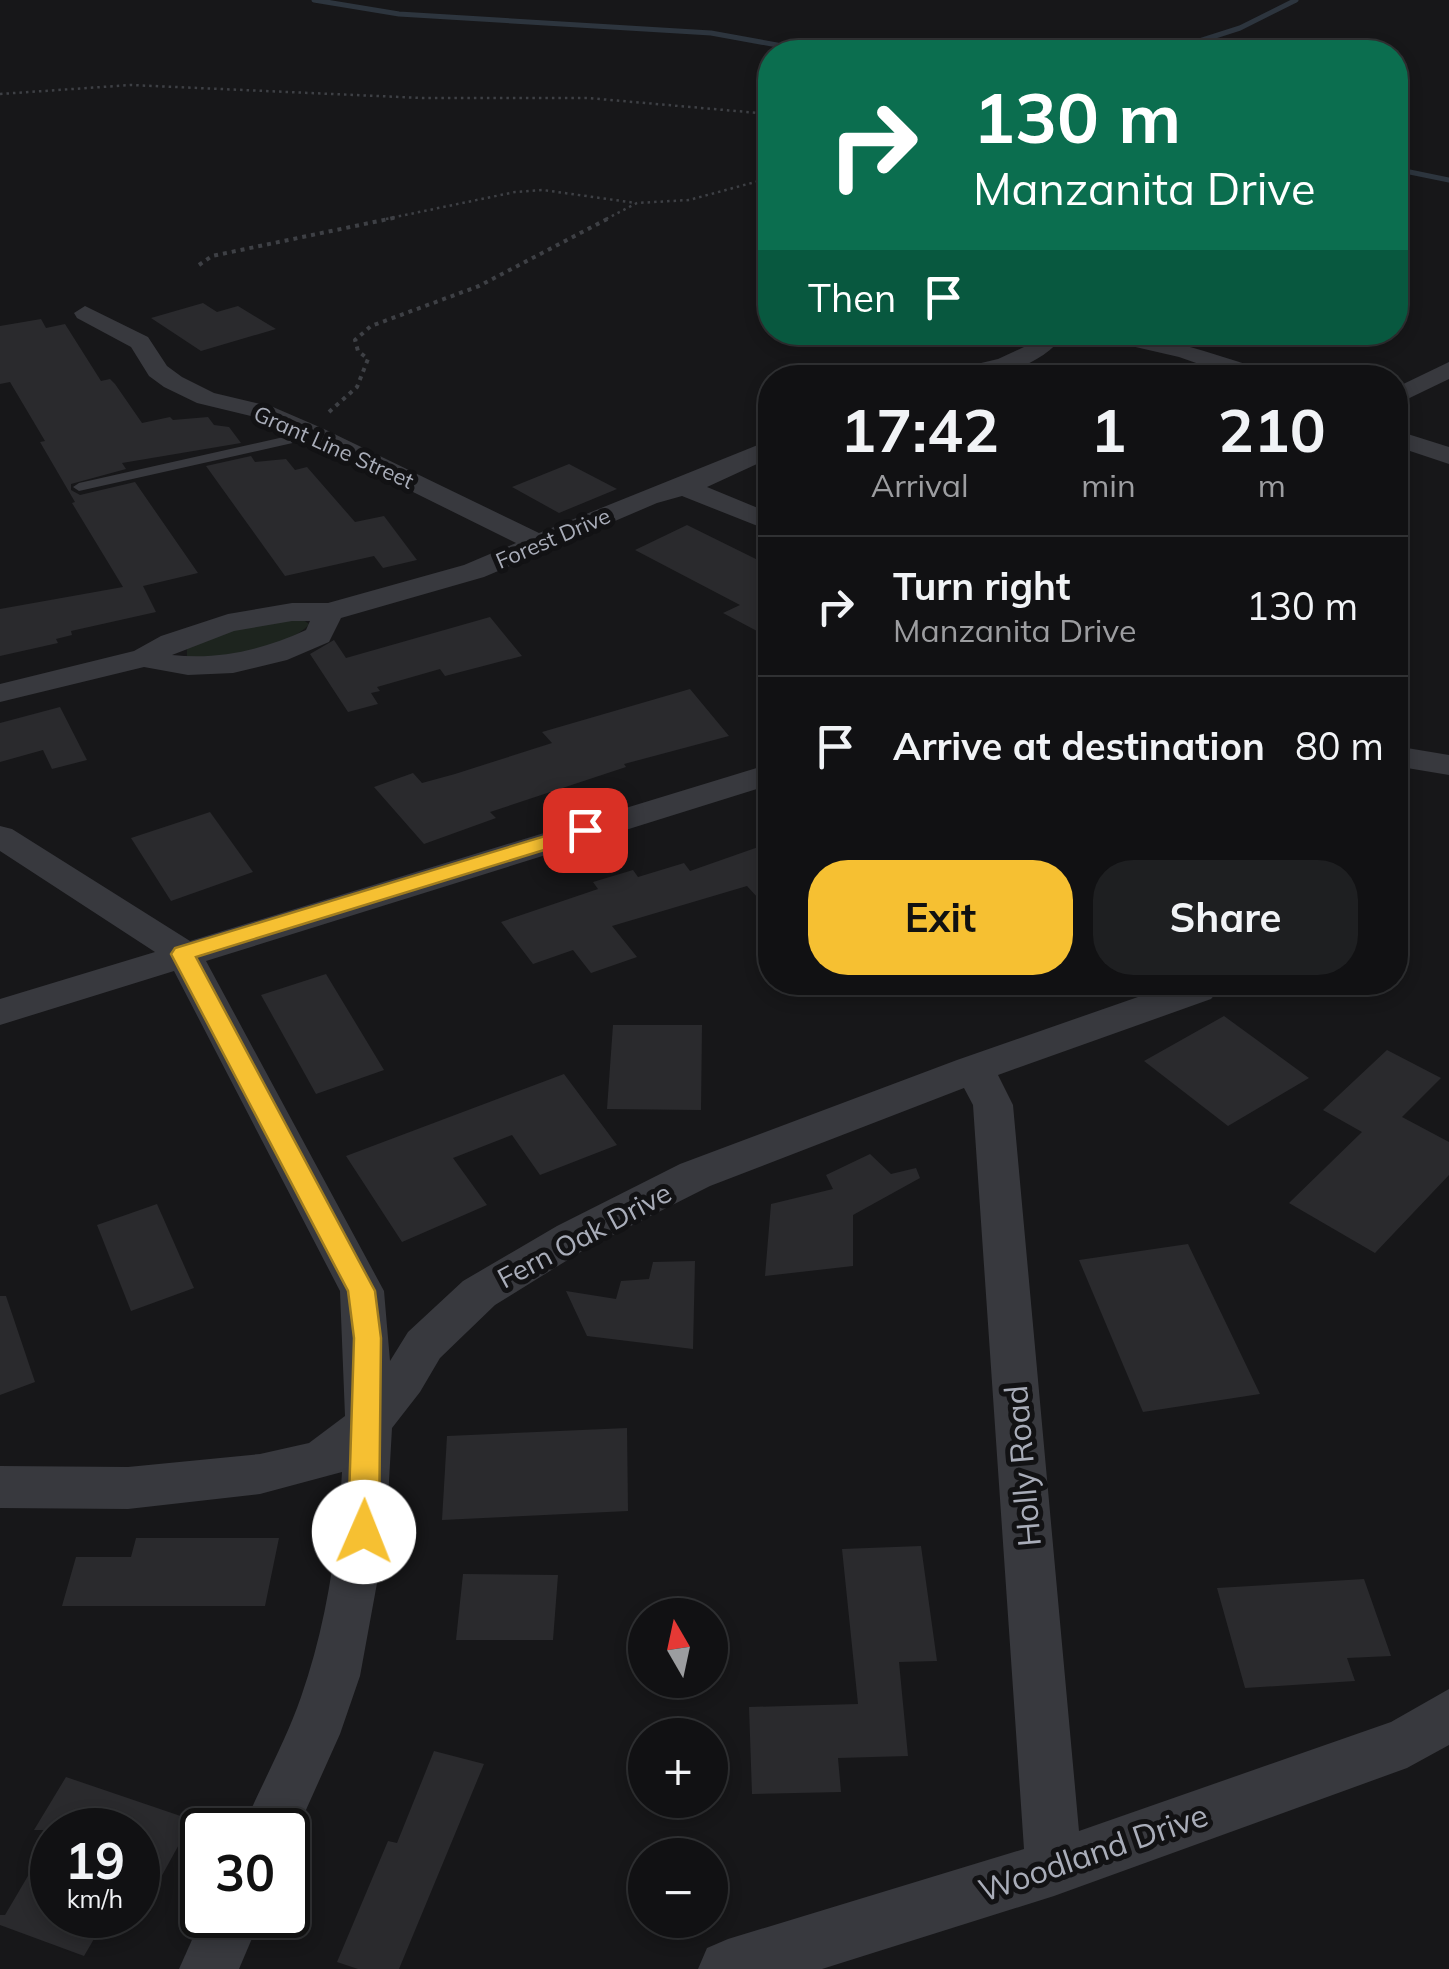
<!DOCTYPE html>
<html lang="en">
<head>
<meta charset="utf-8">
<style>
	body { margin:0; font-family:Mulish,sans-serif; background:#1e1f21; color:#f1f3f6; height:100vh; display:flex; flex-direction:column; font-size:38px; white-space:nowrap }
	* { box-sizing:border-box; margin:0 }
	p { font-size:32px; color:#9c9da0 }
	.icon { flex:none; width:55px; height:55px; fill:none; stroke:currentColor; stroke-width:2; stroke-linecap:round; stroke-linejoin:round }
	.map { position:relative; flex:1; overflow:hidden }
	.side { position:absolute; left:758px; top:365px; width:650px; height:630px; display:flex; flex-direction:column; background:#111113; border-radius:40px; box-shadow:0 5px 15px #0003,0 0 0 2px #303133 }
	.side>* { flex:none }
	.guide { position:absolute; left:758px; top:40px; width:650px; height:305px; border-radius:40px; box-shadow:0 5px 15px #0003,0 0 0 2px #303133; background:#0b6e4f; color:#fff; overflow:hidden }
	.needle { width:65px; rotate:351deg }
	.buttons { position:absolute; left:628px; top:1598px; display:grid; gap:20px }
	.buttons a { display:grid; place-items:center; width:100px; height:100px; border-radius:50%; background:#111113; box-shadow:0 5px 15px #0003,0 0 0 2px #303133; font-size:50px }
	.speed { position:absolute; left:30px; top:1808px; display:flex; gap:20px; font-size:50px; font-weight:700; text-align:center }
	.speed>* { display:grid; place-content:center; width:130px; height:130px; border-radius:50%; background:#111113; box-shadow:0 5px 15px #0003,0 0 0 2px #303133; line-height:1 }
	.speed small { font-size:25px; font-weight:400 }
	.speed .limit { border:5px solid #111; border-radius:15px; background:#fff; color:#111 }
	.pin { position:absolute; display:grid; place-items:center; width:85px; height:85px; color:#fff; margin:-42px; border-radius:20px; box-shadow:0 5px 15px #0006 }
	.me { position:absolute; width:110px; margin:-55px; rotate:1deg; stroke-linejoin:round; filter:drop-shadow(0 0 8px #0008) }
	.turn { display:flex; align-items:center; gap:35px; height:210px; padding:0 50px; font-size:45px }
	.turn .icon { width:130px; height:130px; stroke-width:2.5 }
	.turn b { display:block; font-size:70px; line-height:85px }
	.then { display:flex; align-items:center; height:95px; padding:0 50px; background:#0003; gap:20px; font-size:38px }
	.eta { display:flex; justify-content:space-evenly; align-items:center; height:170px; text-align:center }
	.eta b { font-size:60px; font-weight:700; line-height:70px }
	.action { display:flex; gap:20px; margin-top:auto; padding:20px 50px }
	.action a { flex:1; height:115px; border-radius:40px; background:#f6c032; color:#111; font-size:40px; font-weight:700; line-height:115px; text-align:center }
	.action a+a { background:#1e1f21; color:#f1f3f6 }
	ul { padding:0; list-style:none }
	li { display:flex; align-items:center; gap:30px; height:140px; padding:0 50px; border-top:2px solid #303133 }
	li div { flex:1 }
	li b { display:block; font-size:38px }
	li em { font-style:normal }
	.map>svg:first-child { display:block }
	.green { fill:#1d241e }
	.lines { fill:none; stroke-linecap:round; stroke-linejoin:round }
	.stream { stroke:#2d353e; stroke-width:5 }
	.building { fill:#2a2a2d }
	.path-far1 { stroke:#3e4045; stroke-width:2.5; stroke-dasharray:2.5 4; stroke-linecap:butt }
	.path { stroke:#3e4045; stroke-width:4; stroke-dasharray:4 5; stroke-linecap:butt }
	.lane { fill:#38393e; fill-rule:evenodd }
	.street { fill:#38393e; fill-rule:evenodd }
	.route { fill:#f6c032; stroke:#a07d20; stroke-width:2.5 }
	.labels { text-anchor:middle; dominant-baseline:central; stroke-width:10; stroke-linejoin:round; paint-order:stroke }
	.far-street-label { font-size:22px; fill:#a9adb9; stroke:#121214 }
	.street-label { font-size:28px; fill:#a9adb9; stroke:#121214 }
	.near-street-label { font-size:32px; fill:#a9adb9; stroke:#121214 }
</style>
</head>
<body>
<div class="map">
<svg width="1449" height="1969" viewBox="0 0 1449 1969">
	<rect width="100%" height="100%" fill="#171719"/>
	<!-- green -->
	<path class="green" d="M302,619L309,624C298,641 223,664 202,662C197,661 192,658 187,656V648L224,630Z"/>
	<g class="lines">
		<!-- stream -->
		<g class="stream">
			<polyline points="314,0 399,14 711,33 816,52"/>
			<polyline points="1165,52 1240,28 1296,0"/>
			<polyline points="1395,169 1449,180"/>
		</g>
	</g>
	<!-- building -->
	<g class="building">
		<polygon points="203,303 217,312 238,306 276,329 201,351 151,318"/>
		<polygon points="41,319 46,328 65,324 101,381 110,379 115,384 142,423 170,417 173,420 208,417 214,425 229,427 241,443 122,463 126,469 71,484 71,490 80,495 135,482 198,573 143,586 156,612 71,631 72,635 56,639 58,643 0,656 0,609 123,587 72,503 75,502 40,442 45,441 10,382 0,384 0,326"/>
		<polygon points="251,456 255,462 286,459 295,470 307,467 355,522 384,516 417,560 383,568 374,556 285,576 206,466"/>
		<polygon points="569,464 617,489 559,513 512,487"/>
		<polygon points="687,525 770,566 770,638 723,613 740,605 635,550"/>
		<polygon points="490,617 522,656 445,676 440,669 377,687 380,691 371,693 378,704 348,712 310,654 334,640 346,658"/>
		<polygon points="690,689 729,736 624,764 626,767 490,812 496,818 424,844 374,787 413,773 422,783 455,774 552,743 542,732"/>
		<polygon points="60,707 87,760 52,769 43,750 0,762 0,723"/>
		<polygon points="210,812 253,872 171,901 131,838"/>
		<polygon points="770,843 770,911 747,886 612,926 637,957 591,973 573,950 533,964 501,922 598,889 593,882 633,870 638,877 684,863 690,871"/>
		<polygon points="326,974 384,1070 316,1094 261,995"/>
		<polygon points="1224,1016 1309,1078 1228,1126 1144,1061"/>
		<polygon points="613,1025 702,1025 701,1110 607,1109"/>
		<polygon points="1387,1050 1441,1078 1402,1117 1449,1142 1449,1175 1375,1253 1289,1203 1362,1132 1323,1110"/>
		<polygon points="564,1074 617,1145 540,1175 512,1135 453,1158 487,1205 402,1242 346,1156"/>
		<polygon points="870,1154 891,1174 916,1168 920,1178 853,1215 853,1266 765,1276 771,1204 833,1189 826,1175"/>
		<polygon points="157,1204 194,1288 131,1311 97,1225"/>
		<polygon points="1188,1244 1260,1394 1143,1412 1079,1260"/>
		<polygon points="695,1261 693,1349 587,1336 566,1291 616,1299 621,1281 649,1279 653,1262"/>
		<polygon points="0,1296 6,1296 35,1382 0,1395"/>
		<polygon points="627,1428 628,1511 442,1520 447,1436"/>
		<polygon points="136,1538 279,1538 265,1606 62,1606 76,1557 131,1557"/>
		<polygon points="921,1546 937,1661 899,1662 908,1756 838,1758 841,1792 752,1794 749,1707 858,1704 842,1549"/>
		<polygon points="463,1574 558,1575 553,1640 456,1640"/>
		<polygon points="1364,1579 1391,1656 1347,1658 1355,1681 1245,1688 1217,1588"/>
		<polygon points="434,1751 484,1764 399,1969 358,1969 337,1962 388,1841 397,1843"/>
		<polygon points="66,1777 207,1825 206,1830 187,1830 138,1919 138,1830 34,1830"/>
		<polygon points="52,1835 52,1915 108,1915 84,1956 0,1925 0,1915 5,1915"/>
	</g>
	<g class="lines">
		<!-- path-far1 -->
		<g class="path-far1">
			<polyline points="0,94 131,85 422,98 588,98 770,114"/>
			<polyline points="386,219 515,192 543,190 636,203"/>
			<polyline points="606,219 637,203 689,200 770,178"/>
		</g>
		<!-- path -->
		<g class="path">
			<polyline points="199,265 212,256 398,217"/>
			<polyline points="329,412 357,387 368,359 358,351 355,340 371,326 479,286 611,217"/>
		</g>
		<!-- lane -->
		<polygon class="lane" points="315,430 321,434 319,437 79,491 73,487 79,483"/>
		<!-- street -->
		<g class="street">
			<path d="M85,306L148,337L167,366L182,377L214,393L273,407L324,429L539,533L770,440V458L707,487L770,513V531L682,496L657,503L484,577L341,618L329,642L287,660L233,673L188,675L144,667L0,702V684L134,651L161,636L228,614L292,603H328L464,565L516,543L306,439L255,417L197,403L164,387L149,376L131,347L77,318L74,313ZM292,621H310L306,630C262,650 220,660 172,655L234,631Z"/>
			<path d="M1042,332H1067C1034,375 986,378 936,378L939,373L998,359L1024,347Z"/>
			<path d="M1089,332C1154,332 1211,353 1273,373L1276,378H1239L1179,357L1092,337Z"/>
			<polygon points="1449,362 1449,379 1395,405 1395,388"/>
			<polygon points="1395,430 1449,447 1449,464 1395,446"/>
			<polygon points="1395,746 1449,755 1449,775 1395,766"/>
			<path d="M770,764V785L206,961L384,1291L390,1361L408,1332L463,1281L557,1226L680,1164L957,1060L1181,982H1226L1211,999L998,1075L1013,1105L1079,1831L1391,1722L1449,1689V1745L1407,1768L1054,1896L822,1969H698L707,1948L728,1939L1024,1849L973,1105L964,1088L710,1186L587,1248L495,1305L440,1358L420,1392L392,1428L386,1534L360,1676L340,1734L288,1850V1830H242C261,1785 285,1743 301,1697C326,1626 338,1547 342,1472L260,1494L128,1509L0,1508V1466L128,1467L260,1454L309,1443L345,1416L340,1291L174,971L0,1025V999L155,952L0,851V826L12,829L190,941Z"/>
			<polygon points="203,1915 262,1915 239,1969 179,1969"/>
		</g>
	</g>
	<!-- route -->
	<polygon class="route" points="585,824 596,830 593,835 196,957 375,1291 381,1338 379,1532 374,1541 364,1544 353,1541 348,1532 354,1338 348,1291 171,954 175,948"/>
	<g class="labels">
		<!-- far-street labels -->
		<g class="far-street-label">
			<text transform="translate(334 447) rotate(24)">Grant Line Street</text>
			<text transform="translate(553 538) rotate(-23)">Forest Drive</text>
		</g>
		<!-- street labels -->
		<g class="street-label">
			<text transform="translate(584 1235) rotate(-28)">Fern Oak Drive</text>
		</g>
		<!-- near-street labels -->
		<g class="near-street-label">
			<text transform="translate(1022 1466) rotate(-95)">Holly Road</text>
			<text transform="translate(1093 1852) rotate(-19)">Woodland Drive</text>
		</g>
	</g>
</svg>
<div class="buttons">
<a><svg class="needle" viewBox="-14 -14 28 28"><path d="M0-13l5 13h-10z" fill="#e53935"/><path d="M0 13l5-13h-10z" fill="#9c9da0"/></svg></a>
<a>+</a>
<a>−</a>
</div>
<div class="speed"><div>19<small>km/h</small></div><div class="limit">30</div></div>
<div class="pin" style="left:585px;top:830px;background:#d93025"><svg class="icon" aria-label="arrive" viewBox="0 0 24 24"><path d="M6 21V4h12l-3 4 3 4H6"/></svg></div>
<svg class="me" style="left:364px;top:1532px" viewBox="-20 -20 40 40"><circle r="19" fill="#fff"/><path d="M0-13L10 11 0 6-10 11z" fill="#f6c032"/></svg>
<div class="guide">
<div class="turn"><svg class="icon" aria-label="right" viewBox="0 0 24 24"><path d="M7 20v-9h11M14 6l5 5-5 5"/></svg><div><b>130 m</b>Manzanita Drive</div></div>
<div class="then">Then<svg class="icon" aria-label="arrive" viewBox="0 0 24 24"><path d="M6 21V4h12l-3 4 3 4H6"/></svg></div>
</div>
<section class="side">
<div class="eta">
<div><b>17:42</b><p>Arrival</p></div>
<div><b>1</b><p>min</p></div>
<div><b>210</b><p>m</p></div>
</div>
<ul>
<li><svg class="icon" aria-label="right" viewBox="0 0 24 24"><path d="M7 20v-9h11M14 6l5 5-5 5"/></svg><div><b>Turn right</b><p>Manzanita Drive</p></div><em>130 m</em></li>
<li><svg class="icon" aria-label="arrive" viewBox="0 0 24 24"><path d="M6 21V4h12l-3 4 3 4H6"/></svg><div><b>Arrive at destination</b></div><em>80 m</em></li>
</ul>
<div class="action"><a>Exit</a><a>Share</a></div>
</section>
</div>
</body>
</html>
